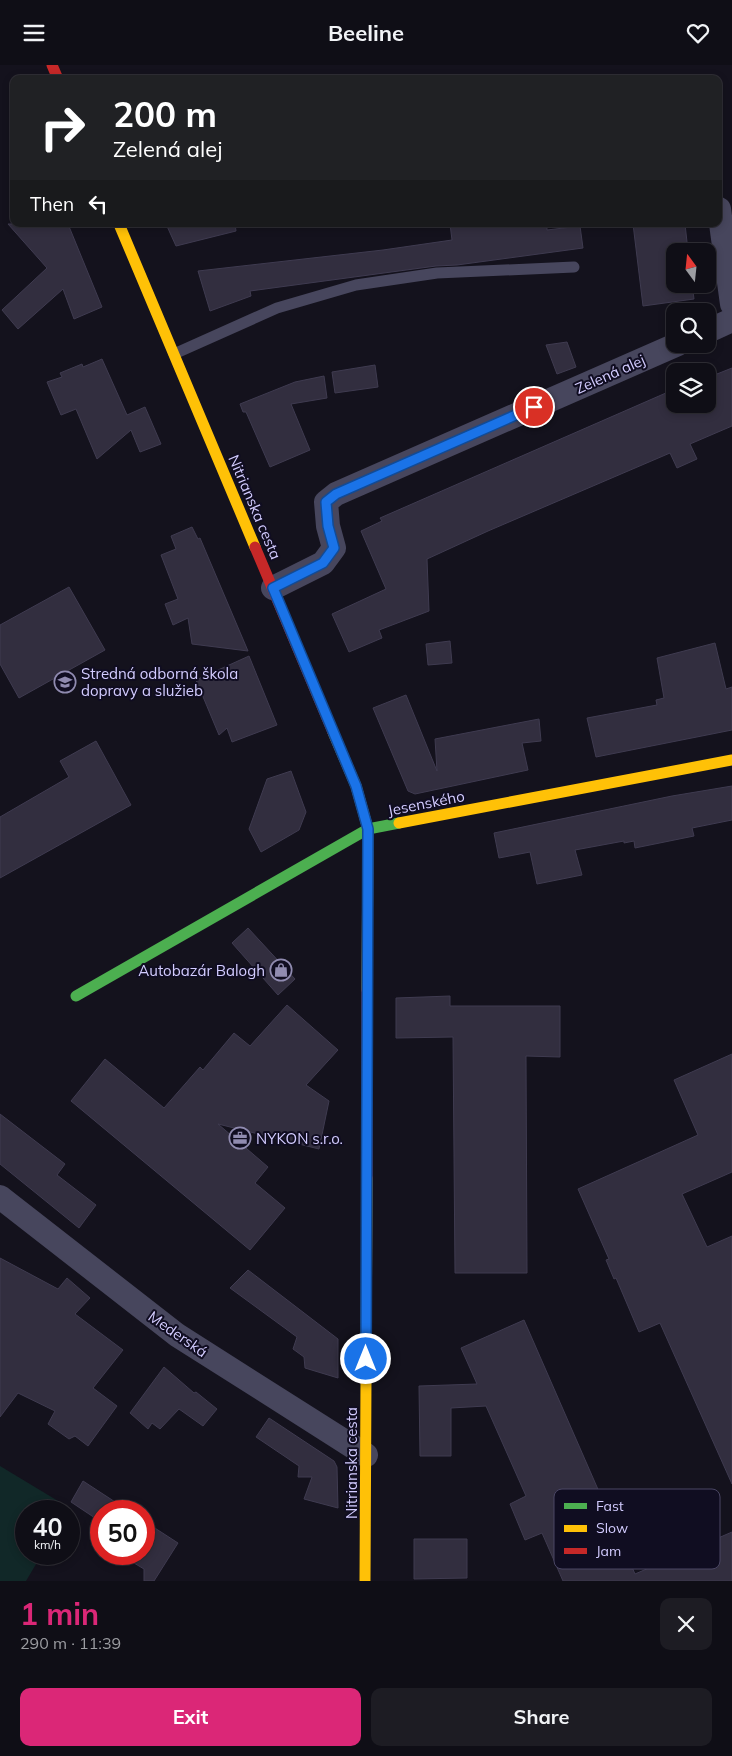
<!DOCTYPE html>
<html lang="en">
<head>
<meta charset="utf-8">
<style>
	body { margin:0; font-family:Mulish,sans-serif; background:#1d1c23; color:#f1f3f6; height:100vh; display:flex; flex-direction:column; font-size:19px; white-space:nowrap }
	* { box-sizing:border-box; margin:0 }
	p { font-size:16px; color:#9b9ca1 }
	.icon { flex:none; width:28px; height:28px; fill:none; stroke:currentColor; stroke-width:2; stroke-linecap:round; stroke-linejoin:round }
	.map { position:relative; height:1516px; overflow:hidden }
	.panel { display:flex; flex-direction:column; background:#0f0e16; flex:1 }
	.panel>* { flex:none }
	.hud { position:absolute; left:10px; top:10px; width:712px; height:152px; border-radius:10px; box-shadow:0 2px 8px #0003,0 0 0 1px #2f2e35; background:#202124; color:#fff; overflow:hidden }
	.needle { width:32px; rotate:345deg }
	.controls { position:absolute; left:666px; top:178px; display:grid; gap:10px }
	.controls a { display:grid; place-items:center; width:50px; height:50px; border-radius:10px; background:#0f0e16; box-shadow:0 2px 8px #0003,0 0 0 1px #2f2e35; font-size:25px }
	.speed { position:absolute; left:15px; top:1435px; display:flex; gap:10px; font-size:25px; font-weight:700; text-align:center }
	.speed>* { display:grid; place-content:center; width:65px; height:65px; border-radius:50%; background:#0f0e16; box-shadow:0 2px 8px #0003,0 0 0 1px #2f2e35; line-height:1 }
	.speed small { font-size:12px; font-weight:400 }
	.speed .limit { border:8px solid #d22; background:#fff; color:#111 }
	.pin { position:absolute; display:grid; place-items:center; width:42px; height:42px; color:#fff; margin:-21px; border:2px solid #fff; border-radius:50%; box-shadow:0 1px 5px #0007 }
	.me { position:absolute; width:55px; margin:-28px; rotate:0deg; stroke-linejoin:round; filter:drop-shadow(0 0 4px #0008) }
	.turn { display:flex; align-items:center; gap:18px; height:105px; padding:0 20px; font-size:22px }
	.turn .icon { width:65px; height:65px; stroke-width:2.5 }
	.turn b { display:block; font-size:35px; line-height:42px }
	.then { display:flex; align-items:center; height:48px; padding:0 20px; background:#0003; gap:10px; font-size:19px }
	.round { display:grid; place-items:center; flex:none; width:52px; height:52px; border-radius:10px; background:#1d1c23 }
	.headline { display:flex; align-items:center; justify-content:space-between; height:85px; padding:0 20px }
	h1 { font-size:30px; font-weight:700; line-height:38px; color:#db2777 }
	.button { display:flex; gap:10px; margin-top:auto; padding:10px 20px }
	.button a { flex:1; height:58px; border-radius:10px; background:#db2777; color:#fff; font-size:20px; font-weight:700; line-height:58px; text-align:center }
	.button a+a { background:#1d1c23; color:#f1f3f6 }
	header { display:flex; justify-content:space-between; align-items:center; height:65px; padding:0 20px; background:#0f0e16; font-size:22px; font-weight:700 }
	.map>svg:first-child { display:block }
	.green { fill:#112828 }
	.building { fill:#322e3f; stroke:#3f3b50 }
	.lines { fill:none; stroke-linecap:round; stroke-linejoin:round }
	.lane { stroke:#47465d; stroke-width:11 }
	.street { stroke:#47465d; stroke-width:24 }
	.fast { stroke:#4caf50; stroke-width:11 }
	.slow { stroke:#ffc107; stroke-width:11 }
	.jam { stroke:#c62828; stroke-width:11 }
	.route-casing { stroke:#114b97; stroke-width:12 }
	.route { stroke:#1a73e8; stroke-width:9 }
	.labels { text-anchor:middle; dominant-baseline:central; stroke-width:4; stroke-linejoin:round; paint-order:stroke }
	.street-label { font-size:15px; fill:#d3ccff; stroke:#100d21 }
	.poi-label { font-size:15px; fill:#d3ccff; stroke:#100d21; text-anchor:start }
	.key { fill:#100d21; stroke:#4a4664; stroke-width:1 }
	.key-label { font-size:14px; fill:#d3ccff }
</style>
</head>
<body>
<header><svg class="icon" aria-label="menu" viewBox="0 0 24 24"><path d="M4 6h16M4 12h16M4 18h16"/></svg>Beeline<svg class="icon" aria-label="heart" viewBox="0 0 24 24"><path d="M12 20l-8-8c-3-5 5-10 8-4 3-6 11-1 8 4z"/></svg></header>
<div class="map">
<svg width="732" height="1516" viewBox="0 0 732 1516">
	<rect width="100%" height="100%" fill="#14121d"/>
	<!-- green -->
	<polygon class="green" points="0,1401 68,1442 66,1446 26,1446 26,1489 42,1489 26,1516 0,1516"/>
	<!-- building -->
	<g class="building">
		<polygon points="8,159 68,159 102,242 74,254 63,224 18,264 2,245 47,203"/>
		<polygon points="166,159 235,159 236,166 176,181"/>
		<polygon points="450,159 547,159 547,165 580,161 583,183 457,200 436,201 250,226 251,231 210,246 198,206 383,185 452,175"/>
		<polygon points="633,159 685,159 688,186 675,186 675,219 692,219 694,234 643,241"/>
		<polygon points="567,277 576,302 557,309 546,280"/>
		<polygon points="102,294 127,350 145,342 161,379 140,387 131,365 97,394 76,344 61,350 47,317 62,312 60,308 82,299 83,302"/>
		<polygon points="375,300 378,322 335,328 332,307"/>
		<polygon points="732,303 732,361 690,379 697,394 677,403 670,388 488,466 427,494 429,546 379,565 382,573 349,587 332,549 386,524 361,466 382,456 380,453 675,324 675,339 708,339 708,310 715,306 717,309"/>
		<polygon points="324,311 327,333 291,339 310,385 270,402 246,347 243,347 240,339 295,317"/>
		<polygon points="192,462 198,474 200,473 248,586 192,579 188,553 173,560 165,539 178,534 161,490 176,484 171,471"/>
		<polygon points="69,522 105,585 19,633 0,599 0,560"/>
		<polygon points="450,576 452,598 428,600 426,579"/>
		<polygon points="715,578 726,624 732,622 732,665 596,692 587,653 657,640 656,635 664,633 657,593"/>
		<polygon points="249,591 277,660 232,677 227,663 219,670 196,615"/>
		<polygon points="406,630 437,706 435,674 539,654 541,676 522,678 528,705 415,729 408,726 373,643"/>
		<polygon points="96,676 131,740 0,813 0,752 69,712 60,696"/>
		<polygon points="291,706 306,747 299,765 261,787 249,764 267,714"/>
		<polygon points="732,721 732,755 692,763 694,771 635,783 634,776 624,778 624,776 575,785 582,810 537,819 530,787 499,793 494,768 672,731"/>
		<polygon points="248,863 295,914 278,930 232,878"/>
		<polygon points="450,931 450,941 560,941 560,992 526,991 527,1208 455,1208 453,972 396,973 396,933"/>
		<polygon points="287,940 338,985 306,1020 329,1036 319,1084 218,1059 268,1102 255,1118 285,1143 250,1185 71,1036 105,994 164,1043 200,1002 203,1005 234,968 250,981"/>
		<polygon points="732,989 732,1107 682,1129 707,1182 732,1171 732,1419 660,1258 639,1267 616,1213 614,1214 606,1195 609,1194 578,1124 698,1070 674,1015"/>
		<polygon points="0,1049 65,1099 57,1110 96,1140 79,1163 0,1099"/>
		<polygon points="0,1193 58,1224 67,1213 90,1233 75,1249 123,1285 93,1323 117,1341 88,1381 75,1371 69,1374 48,1359 55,1346 18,1328 0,1352"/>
		<polygon points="248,1205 338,1274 338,1313 305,1303 304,1292 293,1284 297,1272 230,1223"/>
		<polygon points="524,1255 635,1509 732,1467 732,1516 563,1516 542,1468 525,1475 510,1439 526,1431 486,1341 451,1343 451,1391 420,1391 419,1321 477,1319 461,1283"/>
		<polygon points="164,1302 194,1328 196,1327 217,1344 203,1361 179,1344 160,1364 152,1358 148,1364 130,1348"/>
		<polygon points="269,1353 334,1396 337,1402 338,1443 304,1434 312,1412 298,1412 299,1401 256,1372"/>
		<polygon points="83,1416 129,1446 101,1446 101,1457 71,1437"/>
		<polygon points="144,1456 178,1478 154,1516 144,1516 144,1504 119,1489 144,1489"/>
		<polygon points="414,1474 467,1474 467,1513 414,1514"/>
	</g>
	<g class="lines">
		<!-- lane -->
		<polyline class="lane" points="174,289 277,243 356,220 437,208 574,202"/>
		<!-- street -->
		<g class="street">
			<polyline points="719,144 732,239"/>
			<polyline points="708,266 732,255"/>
			<polyline points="273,523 323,498 334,483 328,461 326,437 336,429 678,279"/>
			<polyline points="0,1132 177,1270 366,1390"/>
		</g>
		<!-- fast -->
		<polyline class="fast" points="76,931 368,764 399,758"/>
		<!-- slow -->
		<g class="slow">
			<polyline points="119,159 255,482"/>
			<polyline points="333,667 356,721 368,764 367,925"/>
			<polyline points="399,758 732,695"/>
			<polyline points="365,1516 367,1113"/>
		</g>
		<!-- jam -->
		<g class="jam">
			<polyline points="52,0 58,14"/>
			<polyline points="255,482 333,667"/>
			<polyline points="367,1113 367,925"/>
		</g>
	</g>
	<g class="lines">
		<!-- route casing -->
		<g class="route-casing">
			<polyline id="route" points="366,1294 368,764 356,721 273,523 323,498 334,483 328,461 326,437 336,429 534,342"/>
		</g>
		<!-- route -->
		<use href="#route" class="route"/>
	</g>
	<!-- icons -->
	<defs>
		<g id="school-ring" transform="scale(1.125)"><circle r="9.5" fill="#100d21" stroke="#908bb0" stroke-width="1.5"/><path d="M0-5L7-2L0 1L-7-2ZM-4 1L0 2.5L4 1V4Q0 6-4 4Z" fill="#908bb0"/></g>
		<g id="shop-ring" transform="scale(1.125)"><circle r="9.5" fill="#100d21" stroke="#908bb0" stroke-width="1.5"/><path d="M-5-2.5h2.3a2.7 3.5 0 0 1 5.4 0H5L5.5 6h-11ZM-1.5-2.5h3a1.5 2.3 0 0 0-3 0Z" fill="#908bb0"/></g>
		<g id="office-ring" transform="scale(1.125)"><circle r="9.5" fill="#100d21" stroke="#908bb0" stroke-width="1.5"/><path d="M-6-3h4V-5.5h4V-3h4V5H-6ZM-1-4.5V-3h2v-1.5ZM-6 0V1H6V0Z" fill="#908bb0"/></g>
	</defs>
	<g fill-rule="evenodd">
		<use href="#school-ring" x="65" y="617"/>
		<use href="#shop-ring" x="281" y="905"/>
		<use href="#office-ring" x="240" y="1073"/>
	</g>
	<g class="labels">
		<!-- street labels -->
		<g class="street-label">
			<text transform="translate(610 309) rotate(-24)">Zelená alej</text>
			<text transform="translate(255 442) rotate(67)">Nitrianska cesta</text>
			<text transform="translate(426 738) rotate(-11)">Jesenského</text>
			<text transform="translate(178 1269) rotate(35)">Mederská</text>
			<text transform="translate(351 1398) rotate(-90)">Nitrianska cesta</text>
		</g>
		<!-- poi labels -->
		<g class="poi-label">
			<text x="81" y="608">Stredná odborná škola<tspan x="81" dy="17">dopravy a služieb</tspan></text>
			<text x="265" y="905" text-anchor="end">Autobazár Balogh</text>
			<text x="256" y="1073">NYKON s.r.o.</text>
		</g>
	</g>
	<!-- legend -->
	<rect x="554" y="1424" width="166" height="80" rx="8" class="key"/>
	<rect x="564" y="1438" width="23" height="6" fill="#4caf50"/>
	<rect x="564" y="1460" width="23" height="7" fill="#ffc107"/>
	<rect x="564" y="1483" width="23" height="6" fill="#c62828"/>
	<g class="key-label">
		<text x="596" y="1446">Fast</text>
		<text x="596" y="1468">Slow</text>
		<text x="596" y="1491">Jam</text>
	</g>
</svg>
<div class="controls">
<a><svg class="needle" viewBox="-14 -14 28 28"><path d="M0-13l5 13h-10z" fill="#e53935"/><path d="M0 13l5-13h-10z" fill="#9b9ca1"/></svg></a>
<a><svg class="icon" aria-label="search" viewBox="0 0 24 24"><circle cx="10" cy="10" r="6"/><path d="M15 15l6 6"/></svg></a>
<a><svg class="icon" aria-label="layers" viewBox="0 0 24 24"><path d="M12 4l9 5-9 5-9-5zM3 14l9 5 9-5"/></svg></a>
</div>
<div class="speed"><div>40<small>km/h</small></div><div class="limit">50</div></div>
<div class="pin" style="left:534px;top:342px;background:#d93025"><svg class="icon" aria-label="arrive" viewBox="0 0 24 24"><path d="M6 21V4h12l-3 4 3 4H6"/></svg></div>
<svg class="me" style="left:366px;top:1294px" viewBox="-20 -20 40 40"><circle r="17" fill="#1a73e8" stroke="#fff" stroke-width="3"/><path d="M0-11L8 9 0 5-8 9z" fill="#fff"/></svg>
<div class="hud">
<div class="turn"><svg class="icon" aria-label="right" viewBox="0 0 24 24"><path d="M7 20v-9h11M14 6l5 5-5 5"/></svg><div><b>200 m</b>Zelená alej</div></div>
<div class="then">Then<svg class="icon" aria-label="left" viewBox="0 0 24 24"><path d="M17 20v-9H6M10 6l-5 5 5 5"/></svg></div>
</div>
</div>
<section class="panel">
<div class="headline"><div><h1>1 min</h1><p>290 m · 11:39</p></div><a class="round"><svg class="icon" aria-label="close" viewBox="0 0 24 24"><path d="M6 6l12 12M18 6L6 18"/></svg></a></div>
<div class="button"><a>Exit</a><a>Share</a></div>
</section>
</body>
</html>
